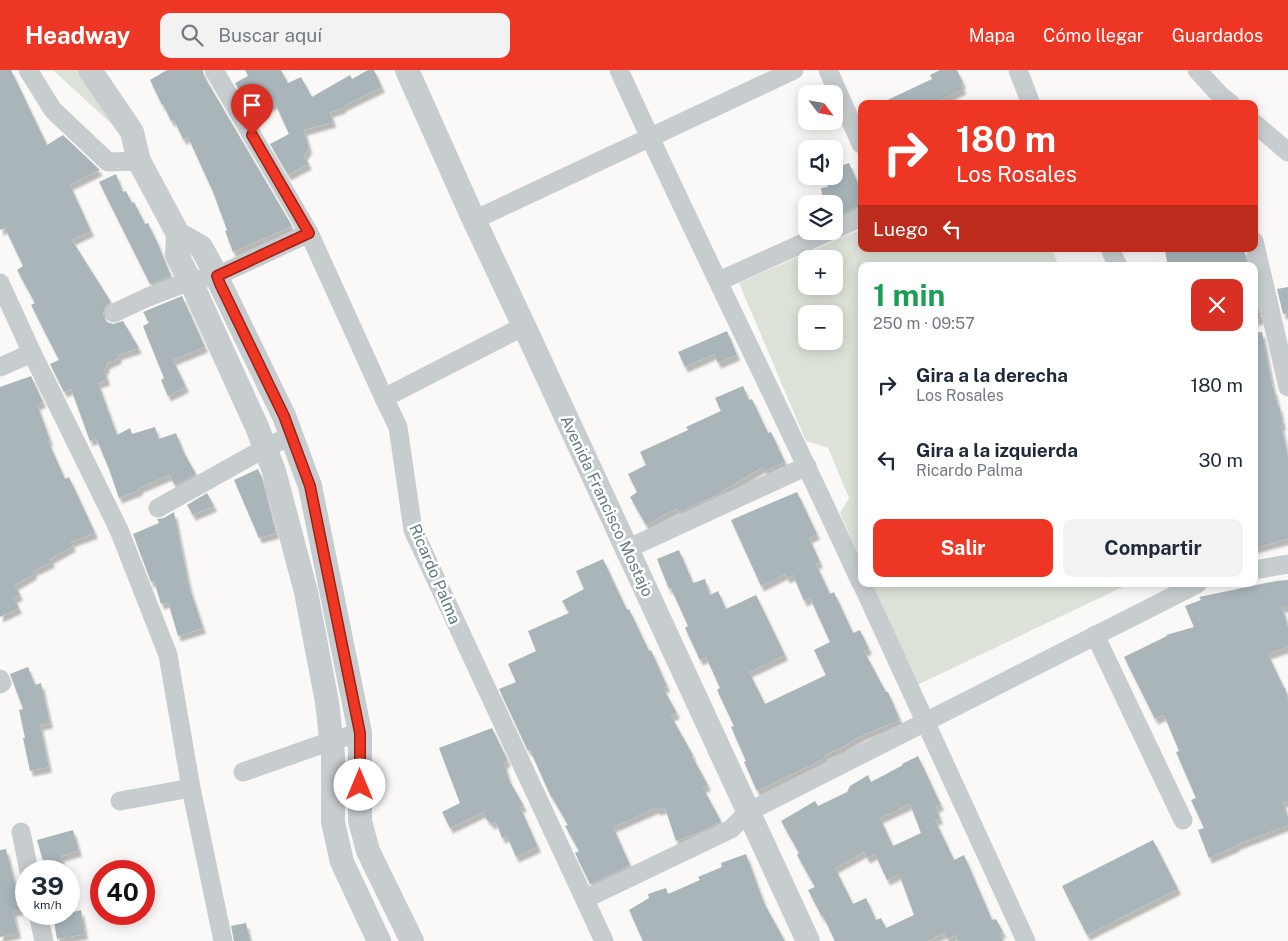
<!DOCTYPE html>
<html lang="es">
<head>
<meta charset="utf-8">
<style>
	body { margin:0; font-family:"Public Sans",sans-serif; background:#f2f2f3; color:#1f2937; height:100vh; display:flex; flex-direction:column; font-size:19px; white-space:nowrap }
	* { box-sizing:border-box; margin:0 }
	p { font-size:16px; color:#747a83 }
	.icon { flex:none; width:28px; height:28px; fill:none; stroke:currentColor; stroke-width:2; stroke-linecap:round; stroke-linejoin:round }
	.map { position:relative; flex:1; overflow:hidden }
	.panel { position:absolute; left:858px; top:192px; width:400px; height:325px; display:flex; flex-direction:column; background:#fff; border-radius:10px; box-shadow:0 2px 12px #0003 }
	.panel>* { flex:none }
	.hud { position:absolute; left:858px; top:30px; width:400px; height:152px; border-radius:10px; box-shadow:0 2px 12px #0003; background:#ed3624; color:#fff; overflow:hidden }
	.needle { width:32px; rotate:121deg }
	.buttons { position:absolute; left:798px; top:15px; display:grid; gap:10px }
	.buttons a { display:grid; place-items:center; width:45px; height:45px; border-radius:10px; background:#fff; box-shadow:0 2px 12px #0003; font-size:25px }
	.speed { position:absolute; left:15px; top:790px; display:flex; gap:10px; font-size:25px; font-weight:700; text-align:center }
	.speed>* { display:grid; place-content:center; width:65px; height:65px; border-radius:50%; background:#fff; box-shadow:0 2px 12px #0003; line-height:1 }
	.speed small { font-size:12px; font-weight:400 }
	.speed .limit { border:8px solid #d22; background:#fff; color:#111 }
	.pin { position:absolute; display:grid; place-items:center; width:42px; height:42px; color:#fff; margin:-51px -21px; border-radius:50% 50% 50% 0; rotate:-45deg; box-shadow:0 0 5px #0007 }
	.pin .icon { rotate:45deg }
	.me { position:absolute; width:55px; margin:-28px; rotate:0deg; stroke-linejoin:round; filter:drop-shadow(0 0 4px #0008) }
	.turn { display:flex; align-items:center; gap:18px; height:105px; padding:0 15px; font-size:22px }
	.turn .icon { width:65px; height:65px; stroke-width:2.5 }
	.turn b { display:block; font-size:35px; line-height:42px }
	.then { display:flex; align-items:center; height:48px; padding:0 15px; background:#0003; gap:10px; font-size:19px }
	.round { display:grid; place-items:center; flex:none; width:52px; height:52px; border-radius:10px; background:#f2f2f3 }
	.overview { display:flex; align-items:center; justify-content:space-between; height:85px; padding:0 15px }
	h1 { font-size:30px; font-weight:700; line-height:38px; color:#1e9e55 }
	.action { display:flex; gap:10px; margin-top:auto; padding:10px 15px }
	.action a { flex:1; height:58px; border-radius:10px; background:#ed3624; color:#fff; font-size:20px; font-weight:700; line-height:58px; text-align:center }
	.action a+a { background:#f2f2f3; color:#1f2937 }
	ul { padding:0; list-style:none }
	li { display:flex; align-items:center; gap:15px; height:75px; padding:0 15px }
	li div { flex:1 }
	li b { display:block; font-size:19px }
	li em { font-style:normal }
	header { display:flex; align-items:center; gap:30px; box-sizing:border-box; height:70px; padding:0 25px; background:#ed3624; color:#fff }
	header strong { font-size:24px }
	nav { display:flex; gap:28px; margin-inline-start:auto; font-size:18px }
	.search { width:350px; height:45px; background:#f2f2f3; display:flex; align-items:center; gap:12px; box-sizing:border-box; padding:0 18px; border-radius:10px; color:#747a83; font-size:19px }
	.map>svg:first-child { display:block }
	.green { fill:#dce2d8; fill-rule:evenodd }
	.building { fill:#a9b5b9; fill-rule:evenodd; filter:url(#shadow) }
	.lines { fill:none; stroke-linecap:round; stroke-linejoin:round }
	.minor { stroke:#c7cccf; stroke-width:19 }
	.tertiary { stroke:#c7cccf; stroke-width:24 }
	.route-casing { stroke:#9a2317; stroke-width:12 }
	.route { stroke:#ed3624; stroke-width:9 }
	.labels { text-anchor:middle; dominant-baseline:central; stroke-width:5; stroke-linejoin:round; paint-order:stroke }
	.street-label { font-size:16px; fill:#637a84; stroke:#fff }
</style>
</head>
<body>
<header>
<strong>Headway</strong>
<div class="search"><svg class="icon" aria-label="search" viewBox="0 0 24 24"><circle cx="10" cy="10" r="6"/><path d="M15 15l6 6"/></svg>Buscar aquí</div>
<nav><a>Mapa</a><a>Cómo llegar</a><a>Guardados</a></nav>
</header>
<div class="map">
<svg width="1288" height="871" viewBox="0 0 1288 871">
	<defs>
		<filter id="shadow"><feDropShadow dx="3" dy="5.5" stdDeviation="1" flood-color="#0004"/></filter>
	</defs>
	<rect width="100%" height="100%" fill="#faf9f7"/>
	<!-- green -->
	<g class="green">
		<polygon points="53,0 88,0 115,57"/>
		<path d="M861,159V179H1052L1059,196H861V491L840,443L849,428L828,378L806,371L739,213ZM806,189H834V216H806ZM806,244H834V271H806Z"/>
		<polygon points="872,514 1129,514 917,615"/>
	</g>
	<!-- building -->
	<g class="building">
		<polygon points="0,0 11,0 47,75 63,65 100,100 70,115 91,161 72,170 111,232 105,237 103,243 104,248 107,252 113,254 123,251 139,278 118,285 119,288 106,294 107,297 104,299 107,310 98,313 117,365 130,358 132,364 155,357 159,369 176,363 183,381 196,404 175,415 169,405 139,418 140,420 119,428 109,399 96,368 90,371 71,319 64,322 50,294 59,290 31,235 35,233 17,200 23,196 5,158 0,160"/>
		<polygon points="167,0 203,0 204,6 292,156 233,182 225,161 227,160 213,122 188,67 183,69 174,50 171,51 163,34 162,35 150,10"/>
		<polygon points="245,0 281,0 288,13 301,7 312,27 350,5 352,9 368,0 374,0 382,17 343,36 343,38 330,42 333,52 304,60 309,78 304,86 309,94 288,105 270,74 289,64 275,33 253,45 235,13 248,6"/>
		<polygon points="940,0 957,0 963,13 961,14 963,19 933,34 879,34 932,9 930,5"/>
		<polygon points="849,93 861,120 861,136 856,137 834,148 834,134 824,134 821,118 828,117 824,106 834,106 834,98"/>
		<polygon points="116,104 123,122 126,121 132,133 134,132 145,154 148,153 157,172 171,206 150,214 99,112"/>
		<polygon points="1174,179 1244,179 1248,196 1168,196 1165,181"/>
		<polygon points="1288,217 1288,243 1283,244 1277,219"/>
		<polygon points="1254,224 1255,224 1261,249 1254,250"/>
		<polygon points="182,226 205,277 173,290 186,317 168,326 161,310 164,308 143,256 149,253 143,242"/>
		<polygon points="727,261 737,285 718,293 714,284 685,297 678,282"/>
		<polygon points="1262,262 1273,319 1274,319 1278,336 1279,335 1283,355 1281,355 1288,387 1288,469 1254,478 1254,263"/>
		<polygon points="31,306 43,332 37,335 50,370 48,371 65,409 69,407 95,463 71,472 73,476 50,489 52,492 33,501 34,504 15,515 20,525 14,528 19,538 0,547 0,317"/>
		<polygon points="743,316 749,330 752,329 768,363 771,362 785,392 765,401 763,397 711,428 678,442 677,438 646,455 630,427 637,422 628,404 646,395 640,382 688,360 686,357 721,341 715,328"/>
		<polygon points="258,399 262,408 276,463 259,468 234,410"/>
		<polygon points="797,422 817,464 809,468 820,492 816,494 830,524 834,522 853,563 860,560 869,579 864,581 886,622 888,622 900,650 863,665 844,676 845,676 825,685 826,688 757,721 744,692 746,691 731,657 734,656 717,620 720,618 706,587 700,590 685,558 688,556 671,518 669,519 657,489 679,480 693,513 705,509 710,525 718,521 726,539 756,525 785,585 749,602 765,634 826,605 814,580 830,572 810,528 804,531 793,505 787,508 785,504 761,516 731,450"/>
		<polygon points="207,423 214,436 193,445 187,435"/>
		<polygon points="174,442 189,516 203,558 178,566 168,532 161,534 154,511 151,512 133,464 159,453 157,449 164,448"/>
		<polygon points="603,489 618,521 627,540 629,539 649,581 651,580 667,616 663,618 677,643 671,646 693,685 692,686 708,715 703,718 721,751 697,763 676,771 665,738 657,740 656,738 613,757 630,795 590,814 575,783 579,781 565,756 568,755 552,727 551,727 530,680 528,681 499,619 516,612 508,594 536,581 528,561 569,543 562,531 584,519 576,501"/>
		<polygon points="1288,510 1288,537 1282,537 1288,557 1288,577 1268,584 1284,618 1285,617 1288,629 1288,731 1283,732 1288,747 1288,755 1236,775 1237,776 1209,788 1198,760 1204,758 1191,730 1196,728 1176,682 1179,681 1164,645 1155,649 1124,587 1167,566 1166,565 1194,557 1185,536 1201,530 1199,527 1276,511"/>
		<polygon points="28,597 35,615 41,613 50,653 40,655 49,697 30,701 23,668 25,668 19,640 23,639 10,604"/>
		<polygon points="492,658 508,691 504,693 509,710 524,736 520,737 538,777 516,787 507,766 502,768 496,752 491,754 489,750 487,750 483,742 450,758 442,742 460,733 439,678"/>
		<path d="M918,686L941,735L936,737L940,749L935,750L954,790L964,785L992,850L996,849L1003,862L1000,864L1003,871H958L955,865L947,869L944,863L927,871H835L823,846L822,847L808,820L815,817L797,785L799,783L781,751L815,731L818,736L847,722L850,716L868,705L871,712L903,695L902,694ZM910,734L921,763L893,776L880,748ZM864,782L867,788L875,784L887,810L899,804L914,845L886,858L881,848L876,850L866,828L853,834L835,798Z"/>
		<polygon points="73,760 79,781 61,786 64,801 46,801 37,770"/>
		<polygon points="1153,770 1178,819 1087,865 1062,816"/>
		<polygon points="6,779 21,839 13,841 18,863 0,867 0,780"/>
		<polygon points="746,784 764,833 785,871 643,871 629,840 649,828 648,824 666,818 668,824 700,810 698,807 722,797 721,793"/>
		<polygon points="81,840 85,864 57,869 53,846 69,844 69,843"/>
		<polygon points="246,853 250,871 234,871 231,856"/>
	</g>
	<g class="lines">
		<!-- minor -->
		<g class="minor">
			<polyline points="28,0 53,40 108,92 139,91"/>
			<polyline points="214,0 309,163 384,328 398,357 413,460 604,871"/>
			<path d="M619,0C697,172 782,341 861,513"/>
			<polyline points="828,0 861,74"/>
			<polyline points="1018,0 1031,34"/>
			<polyline points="1197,0 1219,24 1231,34"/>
			<polyline points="1254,53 1288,82"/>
			<polyline points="474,150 794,0"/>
			<polyline points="834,160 861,147"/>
			<polyline points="1254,171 1288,317"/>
			<polyline points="1110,179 1118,196"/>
			<polyline points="719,211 830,161"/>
			<polyline points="0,213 32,283 119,460 168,585 191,718 223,871"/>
			<polyline points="114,243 148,227 190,211 217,206 309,163"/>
			<polyline points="0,297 32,283"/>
			<polyline points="384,328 524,256"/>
			<polyline points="158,438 265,378 291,366"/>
			<polyline points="627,479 807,396"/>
			<polyline points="1254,500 1288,494"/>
			<polyline points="862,514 1026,871"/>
			<polyline points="1095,565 1183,750"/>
			<polyline points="0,609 2,613 0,614"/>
			<polyline points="243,702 331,671 360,663"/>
			<polyline points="120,731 191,718"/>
			<polyline points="21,762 29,801"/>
			<path d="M585,829L731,759L748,742C898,666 1047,589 1197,514"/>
			<polyline points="38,844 44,871"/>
		</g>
		<!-- tertiary -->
		<g class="tertiary">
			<polyline points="90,0 132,62 139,91 178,164 177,185 196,223 257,357 274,401 306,522 327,632 333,685 333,752 342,792 379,871"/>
			<polyline points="407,0 474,150 524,256 808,871"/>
			<polyline points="178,164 201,177 217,206 220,214 284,346 310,416 360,663 360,751 368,781 412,871"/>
		</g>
	</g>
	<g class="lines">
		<!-- route casing -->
		<g class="route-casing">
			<polyline id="route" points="252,65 309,163 217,206 220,214 284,346 310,416 360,663 360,715"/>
		</g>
		<!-- route -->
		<use href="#route" class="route"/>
	</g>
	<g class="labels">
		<!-- street labels -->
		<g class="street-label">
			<text transform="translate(607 436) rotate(65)">Avenida Francisco Mostajo</text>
			<text transform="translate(435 504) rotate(67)">Ricardo Palma</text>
		</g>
	</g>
</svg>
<div class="buttons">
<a><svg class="needle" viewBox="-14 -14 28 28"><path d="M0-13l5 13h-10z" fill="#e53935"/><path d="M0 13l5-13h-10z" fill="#747a83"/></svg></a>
<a><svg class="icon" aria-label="sound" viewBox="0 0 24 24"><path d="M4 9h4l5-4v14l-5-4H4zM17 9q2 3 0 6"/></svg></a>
<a><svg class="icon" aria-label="layers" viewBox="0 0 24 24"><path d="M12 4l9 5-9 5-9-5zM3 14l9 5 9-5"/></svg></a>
<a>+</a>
<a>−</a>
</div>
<div class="speed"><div>39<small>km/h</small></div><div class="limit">40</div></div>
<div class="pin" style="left:252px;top:65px;background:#d93025"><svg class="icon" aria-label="arrive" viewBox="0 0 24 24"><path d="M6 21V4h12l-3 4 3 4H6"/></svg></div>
<svg class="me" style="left:360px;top:715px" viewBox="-20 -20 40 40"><circle r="19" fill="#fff"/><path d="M0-13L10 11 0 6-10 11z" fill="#ed3624"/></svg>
<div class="hud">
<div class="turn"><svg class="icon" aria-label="right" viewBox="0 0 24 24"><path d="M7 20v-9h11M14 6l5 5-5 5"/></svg><div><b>180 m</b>Los Rosales</div></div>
<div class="then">Luego<svg class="icon" aria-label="left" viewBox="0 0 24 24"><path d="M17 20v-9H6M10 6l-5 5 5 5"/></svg></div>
</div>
<section class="panel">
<div class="overview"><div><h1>1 min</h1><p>250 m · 09:57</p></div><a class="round" style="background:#d93025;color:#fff"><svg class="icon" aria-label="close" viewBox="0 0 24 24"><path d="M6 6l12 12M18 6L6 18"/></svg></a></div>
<ul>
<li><svg class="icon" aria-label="right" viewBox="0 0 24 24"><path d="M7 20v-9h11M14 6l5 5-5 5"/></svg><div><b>Gira a la derecha</b><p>Los Rosales</p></div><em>180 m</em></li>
<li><svg class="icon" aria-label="left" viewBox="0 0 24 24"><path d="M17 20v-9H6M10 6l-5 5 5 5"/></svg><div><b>Gira a la izquierda</b><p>Ricardo Palma</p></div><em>30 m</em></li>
</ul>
<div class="action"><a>Salir</a><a>Compartir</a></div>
</section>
</div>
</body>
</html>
